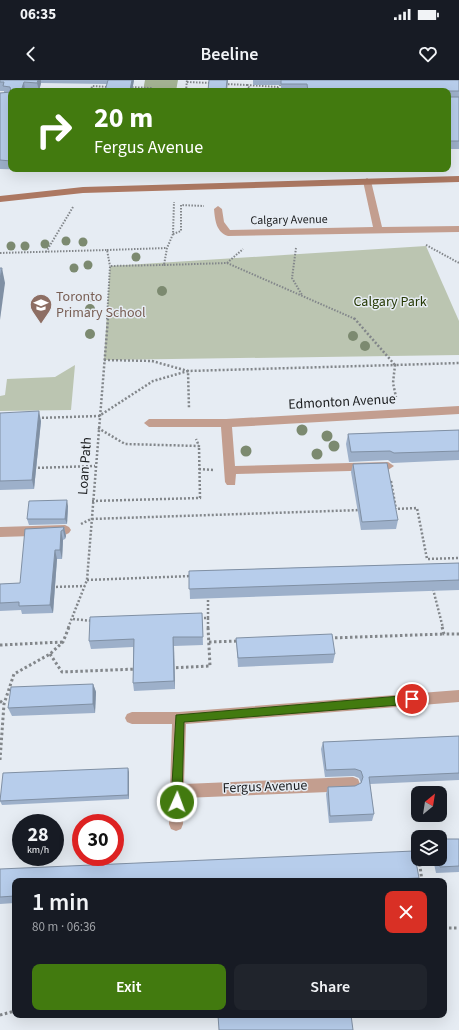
<!DOCTYPE html>
<html lang="en">
<head>
<meta charset="utf-8">
<style>
	body { margin:0; font-family:"Source Sans 3",sans-serif; background:#20242c; color:#f1f3f6; height:100vh; display:flex; flex-direction:column; font-size:15px; white-space:nowrap }
	* { box-sizing:border-box; margin:0 }
	p { font-size:13px; color:#9ea1a6 }
	.icon { flex:none; width:22px; height:22px; fill:none; stroke:currentColor; stroke-width:2; stroke-linecap:round; stroke-linejoin:round }
	.map { position:relative; flex:1; overflow:hidden }
	.drawer { position:absolute; left:12px; top:798px; width:435px; height:140px; display:flex; flex-direction:column; background:#171b24; border-radius:8px; box-shadow:0 4px 16px #0002 }
	.drawer>* { flex:none }
	.guide { position:absolute; left:8px; top:8px; width:443px; height:84px; border-radius:8px; box-shadow:0 4px 16px #0002; background:#427a0f; color:#fff; overflow:hidden }
	.needle { width:26px; rotate:30deg }
	.controls { position:absolute; left:411px; top:706px; display:grid; gap:8px }
	.controls a { display:grid; place-items:center; width:36px; height:36px; border-radius:8px; background:#171b24; box-shadow:0 4px 16px #0002; font-size:20px }
	.speed { position:absolute; left:12px; top:734px; display:flex; gap:8px; font-size:20px; font-weight:700; text-align:center }
	.speed>* { display:grid; place-content:center; width:52px; height:52px; border-radius:50%; background:#171b24; box-shadow:0 4px 16px #0002; line-height:1 }
	.speed small { font-size:10px; font-weight:400 }
	.speed .limit { border:6px solid #d22; background:#fff; color:#111 }
	.pin { position:absolute; display:grid; place-items:center; width:34px; height:34px; color:#fff; margin:-17px; border:2px solid #fff; border-radius:50%; box-shadow:0 1px 4px #0007 }
	.me { position:absolute; width:44px; margin:-22px; rotate:2deg; stroke-linejoin:round; filter:drop-shadow(0 0 3px #0008) }
	.turn { display:flex; align-items:center; gap:14px; height:84px; padding:0 20px; font-size:18px }
	.turn .icon { width:52px; height:52px; stroke-width:2.5 }
	.turn b { display:block; font-size:28px; line-height:34px }
	.round { display:grid; place-items:center; flex:none; width:42px; height:42px; border-radius:8px; background:#20242c }
	.overview { display:flex; align-items:center; justify-content:space-between; height:68px; padding:0 20px }
	h1 { font-size:24px; font-weight:600; line-height:30px }
	.primary-button { display:flex; gap:8px; margin-top:auto; padding:8px 20px }
	.primary-button a { flex:1; height:46px; border-radius:8px; background:#427a0f; color:#fff; font-size:16px; font-weight:600; line-height:46px; text-align:center }
	.primary-button a+a { background:#20242c; color:#f1f3f6 }
	.status { display:flex; justify-content:space-between; align-items:center; height:28px; padding:0 20px; background:#171b24; direction:ltr }
	.status svg { height:11px; fill:currentColor }
	header { display:flex; justify-content:space-between; align-items:center; height:52px; padding:0 20px; background:#171b24; font-size:18px; font-weight:600 }
	.map>svg:first-child { display:block }
	.green { fill:#bbc5b1 }
	.forest { fill:#a5b494 }
	.lines { fill:none; stroke-linecap:round; stroke-linejoin:round }
	.path-far2 { stroke:#82868a; stroke-width:2; stroke-dasharray:1.5 1.5; stroke-linecap:butt }
	.path-far1 { stroke:#82868a; stroke-width:2.5; stroke-dasharray:2 2; stroke-linecap:butt }
	.path { stroke:#82868a; stroke-width:3; stroke-dasharray:2.5 2.5; stroke-linecap:butt }
	.street { fill:#c39e8f; fill-rule:evenodd }
	.secondary { fill:#ac7862; fill-rule:evenodd }
	.tree { fill:#7c8a70 }
	.wall { fill:#9db0ca }
	.shaded-wall { fill:#8090a4 }
	.building { fill:#b7cdeb; stroke:#8090a4 }
	.route { fill:#427a0f; stroke:#2b4f0a }
	.labels { text-anchor:middle; dominant-baseline:central; stroke-width:3; stroke-linejoin:round; paint-order:stroke }
	.far-street-label { font-size:12px; fill:#191b1d; stroke:#e6ecf3 }
	.education-label { font-size:14px; fill:#785e54; stroke:#e6ecf3; text-anchor:start }
	.park-label { font-size:14px; fill:#263905; stroke:#e6ecf3 }
	.street-label { font-size:14px; fill:#191b1d; stroke:#e6ecf3 }
</style>
</head>
<body>
<div class="status"><b>06:35</b><svg viewBox="0 0 49 12"><path d="M0 12V9h3v3zM5 12V6h3v6zM10 12V3h3v9zM15 12V0h3v12zM26 1h20v11H26zM47 4h2v5h-2z"/></svg></div>
<header><svg class="icon" aria-label="back" viewBox="0 0 24 24"><path d="M15 5l-7 7 7 7"/></svg>Beeline<svg class="icon" aria-label="heart" viewBox="0 0 24 24"><path d="M12 20l-8-8c-3-5 5-10 8-4 3-6 11-1 8 4z"/></svg></header>
<div class="map">
<svg width="459" height="950" viewBox="0 0 459 950">
	<rect width="100%" height="100%" fill="#e6ecf3"/>
	<!-- green -->
	<g class="green">
		<polygon points="426,166 459,241 459,275 104,280 110,186"/>
		<polygon points="75,285 71,330 0,331 0,316 5,315 7,299 55,297"/>
	</g>
	<!-- forest -->
	<polygon class="forest" points="145,0 178,0 176,11 143,11"/>
	<g class="lines">
		<!-- path-far2 -->
		<g class="path-far2">
			<polyline points="187,2 211,3"/>
			<polyline points="225,4 247,5 252,11"/>
			<polyline points="247,5 278,7 281,4"/>
			<polyline points="129,7 151,8 156,11"/>
			<polyline points="91,11 92,6 108,7"/>
			<polyline points="186,11 187,0"/>
			<polyline points="173,154 181,151 181,125 204,126"/>
			<polyline points="426,165 459,183"/>
			<polyline points="296,168 292,198 302,215"/>
			<polyline points="107,170 167,168"/>
			<polyline points="46,172 73,127"/>
			<polyline points="0,173 107,170 110,186"/>
			<polyline points="227,183 243,169"/>
			<polyline points="164,185 227,183 355,239"/>
			<polyline points="107,239 110,186 164,185 167,168 173,154 174,122"/>
		</g>
		<!-- path-far1 -->
		<g class="path-far1">
			<polyline points="354,238 395,285 459,283"/>
			<polyline points="104,280 152,281 188,291 395,285 393,303 396,317"/>
			<polyline points="38,338 99,336 153,301 188,291 189,328"/>
			<polyline points="98,348 125,364 199,366 196,359"/>
			<polyline points="34,388 95,386"/>
			<polyline points="199,389 213,390"/>
			<polyline points="391,401 396,429"/>
			<polyline points="92,421 200,418 199,366"/>
			<polyline points="394,429 417,428 427,479 459,478"/>
			<polyline points="81,444 91,439 361,430"/>
			<polyline points="87,500 192,496"/>
			<polyline points="52,507 85,506"/>
			<polyline points="433,509 443,548"/>
			<polyline points="200,538 208,538 208,515"/>
			<polyline points="208,538 208,548"/>
			<polyline points="73,539 93,541"/>
			<polyline points="68,548 87,500 108,238"/>
		</g>
		<!-- path -->
		<g class="path">
			<polyline points="442,547 444,554 459,554"/>
			<polyline points="330,558 444,554"/>
			<polyline points="209,562 239,561"/>
			<polyline points="0,565 63,562"/>
			<polyline points="50,574 62,592 136,589"/>
			<polyline points="171,588 210,586 208,547"/>
			<polyline points="0,621 4,624"/>
			<polyline points="0,680 4,624 14,594 50,574 63,562 69,547"/>
			<polyline points="418,768 418,771"/>
			<polyline points="419,779 422,801"/>
			<polyline points="444,848 459,848"/>
			<polyline points="0,935 15,931"/>
		</g>
		<!-- street -->
		<g class="street">
			<path d="M367,98L371,101L382,147L459,146V152L228,156C216,152 215,140 214,129L218,126L222,129L224,142L230,150L373,147L363,101Z"/>
			<polygon points="459,326 459,334 232,347 235,386 388,382 394,386 388,390 236,394 235,405 227,405 225,402 221,347 149,347 144,343 149,339 226,339"/>
			<polygon points="65,445 69,447 71,450 69,453 65,455 0,457 0,447"/>
			<polygon points="459,610 459,622 186,644 184,704 353,697 358,699 360,704 358,709 353,711 184,718 183,744 181,749 176,751 171,749 169,744 172,644 132,644 127,642 125,638 127,634 132,632 179,632"/>
		</g>
		<!-- secondary -->
		<polygon class="secondary" points="459,96 459,102 83,113 0,122 0,116 83,107"/>
	</g>
	<!-- trees -->
	<g class="tree">
		<circle cx="66" cy="161" r="4.5"/>
		<circle cx="83" cy="162" r="4.5"/>
		<circle cx="45" cy="164" r="4.5"/>
		<circle cx="11" cy="166" r="4.5"/>
		<circle cx="25" cy="166" r="4.5"/>
		<circle cx="136" cy="177" r="4.5"/>
		<circle cx="88" cy="185" r="4.5"/>
		<circle cx="74" cy="188" r="4.5"/>
		<circle cx="162" cy="211" r="5"/>
		<circle cx="92" cy="217" r="5"/>
		<circle cx="90" cy="229" r="5"/>
		<circle cx="90" cy="254" r="5"/>
		<circle cx="353" cy="256" r="5"/>
		<circle cx="365" cy="266" r="5"/>
		<circle cx="302" cy="350" r="5.5"/>
		<circle cx="327" cy="356" r="5.5"/>
		<circle cx="334" cy="366" r="5.5"/>
		<circle cx="246" cy="371" r="5.5"/>
		<circle cx="317" cy="374" r="5.5"/>
	</g>
	<!-- wall -->
	<g class="wall">
		<polygon points="0,0 134,0 132,11 105,11 107,4 41,3 39,11 11,11 11,89 38,89 38,90 0,89 0,14 4,13 4,11 0,11"/>
		<polygon points="253,0 459,0 459,69 448,69 448,11 281,11 281,5 253,5"/>
		<polygon points="0,333 41,341 34,409 0,410"/>
		<polygon points="459,350 459,380 392,383 388,380 349,382 346,364 348,354"/>
		<polygon points="353,384 398,440 396,449 361,450 351,392"/>
		<polygon points="68,426 67,444 29,445 27,439"/>
		<polygon points="64,447 66,456 65,459 63,460 62,479 57,479 53,533 22,534 21,530 0,531 0,504 20,503"/>
		<polygon points="459,483 459,510 190,519 189,491"/>
		<polygon points="202,533 203,565 174,566 175,609 134,611 133,603 133,567 91,569 89,561"/>
		<polygon points="236,558 335,574 333,583 238,587"/>
		<polygon points="93,604 96,612 95,633 12,636 8,628"/>
		<polygon points="459,656 459,700 370,704 374,734 372,741 329,743 326,714 328,707 355,706 361,703 359,698 354,696 325,697 321,669 323,662"/>
		<polygon points="129,692 129,719 2,725 0,721"/>
		<polygon points="459,759 459,792 436,793 433,779 440,779"/>
		<polygon points="0,789 419,798 417,801 15,801 15,823 0,824"/>
	</g>
	<!-- shaded-wall -->
	<g class="shaded-wall">
		<polygon points="38,0 41,0 41,3 39,11 37,3"/>
		<polygon points="132,0 134,0 132,11 130,11"/>
		<polygon points="227,0 228,0 227,11 226,11"/>
		<polygon points="24,2 25,11 21,11"/>
		<polygon points="2,188 5,203 0,240 0,199"/>
		<polygon points="39,331 41,341 34,409 32,400"/>
		<polygon points="67,420 68,426 67,444 65,439"/>
		<polygon points="64,447 66,456 65,459 63,450"/>
		<polygon points="61,451 63,460 62,479 60,470"/>
		<polygon points="55,470 57,479 53,533 50,525"/>
		<polygon points="173,557 174,566 175,609 174,601"/>
		<polygon points="93,604 96,612 95,633 93,624"/>
		<polygon points="128,688 129,692 129,719 128,715"/>
	</g>
	<!-- building -->
	<g class="building">
		<polygon points="0,0 38,0 37,3 24,2 21,11 11,11 11,81 0,80 0,13 11,12 10,7 3,6 4,2 0,2"/>
		<polygon points="108,0 132,0 130,10 128,10 128,11 105,11"/>
		<polygon points="209,0 227,0 226,11 208,11"/>
		<polygon points="281,0 459,0 459,11 449,11 449,17 459,17 459,61 448,61 448,11 308,11 307,4 281,4"/>
		<polygon points="0,188 2,188 0,199"/>
		<polygon points="39,331 32,400 0,401 0,333"/>
		<polygon points="459,350 459,371 394,373 390,371 351,372 348,354"/>
		<polygon points="387,383 398,440 362,442 353,384"/>
		<polygon points="67,420 65,439 27,439 29,421"/>
		<polygon points="64,447 63,450 61,451 60,470 55,470 50,525 19,526 19,522 0,523 0,504 20,503 25,449"/>
		<polygon points="459,483 459,500 189,509 189,491"/>
		<polygon points="202,533 203,557 173,557 174,601 133,603 134,559 89,561 90,537"/>
		<polygon points="332,554 335,574 238,578 236,558"/>
		<polygon points="93,604 93,624 8,628 11,607"/>
		<polygon points="459,656 459,693 369,697 374,734 330,736 328,707 355,706 361,703 363,697 361,691 355,689 326,690 323,662"/>
		<polygon points="128,688 128,715 0,721 3,693"/>
		<polygon points="440,759 459,759 459,786 440,787 438,779 440,779"/>
		<polygon points="414,771 419,798 350,801 15,801 15,816 0,817 0,789"/>
		<polygon points="218,935 351,935 353,950 219,950"/>
	</g>
	<!-- route -->
	<polygon class="route" points="412,615 416,616 417,619 416,623 412,624 184,642 182,722 181,726 177,727 173,726 171,722 176,635"/>
	<!-- icons -->
	<defs>
		<g id="school-pin" transform="scale(1.15)"><path d="M0 17L-7.5 6A9.5 9.5 0 1 1 7.5 6Z" fill="#8d6e63" stroke="#e6ecf3"/><path d="M0-5L7-2L0 1L-7-2ZM-4 1L0 2.5L4 1V4Q0 6-4 4Z" fill="#fff"/></g>
	</defs>
	<g fill-rule="evenodd">
		<use href="#school-pin" x="41" y="225"/>
	</g>
	<g class="labels">
		<!-- far-street labels -->
		<g class="far-street-label">
			<text transform="translate(289 140) rotate(-1)">Calgary Avenue</text>
		</g>
		<!-- education labels -->
		<g class="education-label">
			<text x="56" y="217">Toronto<tspan x="56" dy="16">Primary School</tspan></text>
		</g>
		<!-- park labels -->
		<g class="park-label">
			<text x="390" y="222">Calgary Park</text>
		</g>
		<!-- street labels -->
		<g class="street-label">
			<text transform="translate(342 322) rotate(-3)">Edmonton Avenue</text>
			<text transform="translate(85 386) rotate(-86)">Loan Path</text>
			<text transform="translate(265 707) rotate(-2)">Fergus Avenue</text>
		</g>
	</g>
</svg>
<div class="controls">
<a><svg class="needle" viewBox="-14 -14 28 28"><path d="M0-13l5 13h-10z" fill="#e53935"/><path d="M0 13l5-13h-10z" fill="#9ea1a6"/></svg></a>
<a><svg class="icon" aria-label="layers" viewBox="0 0 24 24"><path d="M12 4l9 5-9 5-9-5zM3 14l9 5 9-5"/></svg></a>
</div>
<div class="speed"><div>28<small>km/h</small></div><div class="limit">30</div></div>
<div class="pin" style="left:412px;top:619px;background:#d93025"><svg class="icon" aria-label="arrive" viewBox="0 0 24 24"><path d="M6 21V4h12l-3 4 3 4H6"/></svg></div>
<svg class="me" style="left:177px;top:722px" viewBox="-20 -20 40 40"><circle r="17" fill="#427a0f" stroke="#fff" stroke-width="3"/><path d="M0-11L8 9 0 5-8 9z" fill="#fff"/></svg>
<div class="guide">
<div class="turn"><svg class="icon" aria-label="right" viewBox="0 0 24 24"><path d="M7 20v-9h11M14 6l5 5-5 5"/></svg><div><b>20 m</b>Fergus Avenue</div></div>
</div>
<section class="drawer">
<div class="overview"><div><h1>1 min</h1><p>80 m · 06:36</p></div><a class="round" style="background:#d93025;color:#fff"><svg class="icon" aria-label="close" viewBox="0 0 24 24"><path d="M6 6l12 12M18 6L6 18"/></svg></a></div>
<div class="primary-button"><a>Exit</a><a>Share</a></div>
</section>
</div>
</body>
</html>
